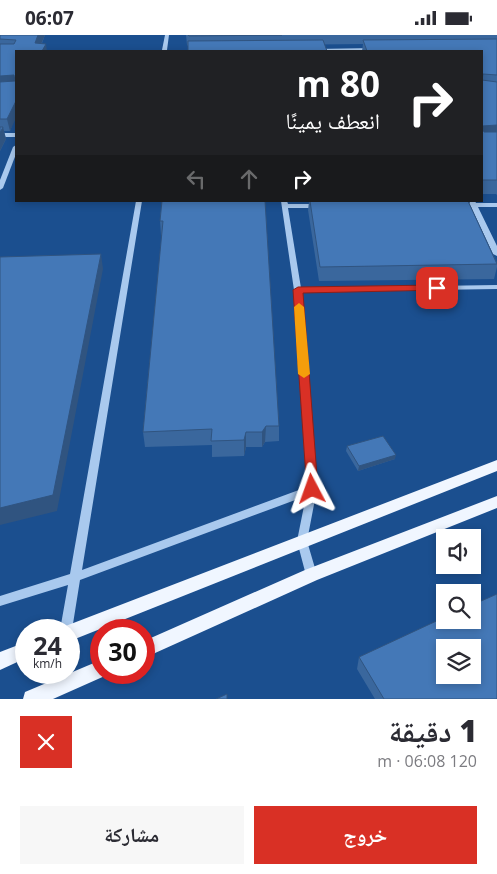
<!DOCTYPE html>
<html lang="ar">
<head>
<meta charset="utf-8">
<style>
	body { margin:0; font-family:"Open Sans","Noto Naskh Arabic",sans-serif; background:#f7f7f7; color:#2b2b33; direction:rtl; height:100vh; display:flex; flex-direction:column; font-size:19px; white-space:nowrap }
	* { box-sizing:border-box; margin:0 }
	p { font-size:16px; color:#7c7c81 }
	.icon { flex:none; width:28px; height:28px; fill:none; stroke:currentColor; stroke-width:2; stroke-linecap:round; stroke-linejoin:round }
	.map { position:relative; height:664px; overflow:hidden; direction:ltr }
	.side { display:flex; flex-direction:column; background:#fff; flex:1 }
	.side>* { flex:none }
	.banner { position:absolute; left:15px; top:15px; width:468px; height:152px; border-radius:0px; box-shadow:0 2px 8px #0003; direction:rtl; background:#202124; color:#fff; overflow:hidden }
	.buttons { position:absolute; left:436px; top:494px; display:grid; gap:10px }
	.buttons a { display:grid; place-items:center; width:45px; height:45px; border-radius:0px; background:#fff; box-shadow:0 2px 8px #0003; font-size:25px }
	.speed { position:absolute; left:15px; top:584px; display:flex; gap:10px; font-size:25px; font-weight:700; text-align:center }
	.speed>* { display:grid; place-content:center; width:65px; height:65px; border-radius:50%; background:#fff; box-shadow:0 2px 8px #0003; line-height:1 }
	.speed small { font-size:12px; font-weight:400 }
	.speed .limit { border:8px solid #d22; background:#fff; color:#111 }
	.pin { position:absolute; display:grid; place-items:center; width:42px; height:42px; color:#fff; margin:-21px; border-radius:10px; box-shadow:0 2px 8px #0006 }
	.me { position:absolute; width:55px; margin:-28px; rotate:356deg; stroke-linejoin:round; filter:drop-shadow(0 0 4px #0008) }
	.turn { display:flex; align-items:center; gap:18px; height:105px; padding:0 20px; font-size:22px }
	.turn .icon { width:65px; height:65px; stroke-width:2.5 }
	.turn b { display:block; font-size:35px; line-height:42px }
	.lanes { display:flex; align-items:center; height:48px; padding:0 20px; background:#0003; justify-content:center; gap:25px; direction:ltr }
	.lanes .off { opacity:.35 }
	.round { display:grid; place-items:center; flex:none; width:52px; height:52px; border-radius:0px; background:#f7f7f7 }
	.overview { display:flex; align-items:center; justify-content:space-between; height:85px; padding:0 20px }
	h1 { font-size:30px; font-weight:800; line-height:38px }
	.action { display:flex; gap:10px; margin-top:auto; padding:10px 20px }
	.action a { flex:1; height:58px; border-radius:0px; background:#d93025; color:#fff; font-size:20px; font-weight:800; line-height:58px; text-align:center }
	.action a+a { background:#f7f7f7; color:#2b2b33 }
	.status { display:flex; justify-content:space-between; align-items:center; height:35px; padding:0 25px; background:#fff; direction:ltr }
	.status svg { height:14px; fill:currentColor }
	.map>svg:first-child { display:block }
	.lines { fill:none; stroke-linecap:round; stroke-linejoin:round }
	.minor { fill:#a9c9ee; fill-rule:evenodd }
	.major { fill:#f0f6ff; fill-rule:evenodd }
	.wall { fill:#3a679d }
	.shaded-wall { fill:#305480 }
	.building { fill:#4478b7; stroke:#305480; fill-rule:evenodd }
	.route { fill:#d93025; stroke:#8d1f18 }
	.slow { fill:#f59e0b }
</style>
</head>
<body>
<div class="status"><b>06:07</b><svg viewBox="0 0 49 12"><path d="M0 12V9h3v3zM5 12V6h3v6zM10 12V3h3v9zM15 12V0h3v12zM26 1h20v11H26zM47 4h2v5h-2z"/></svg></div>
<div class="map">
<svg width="497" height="664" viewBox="0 0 497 664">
	<rect width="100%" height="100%" fill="#1b4f8f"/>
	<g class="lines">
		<!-- minor -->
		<g class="minor">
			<polygon points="165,0 169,0 167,15 199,15 201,16 87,16 89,15 162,15"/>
			<polygon points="374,13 376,14 376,15 324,16 313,15 315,14"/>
			<rect x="0" y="98" width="16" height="4"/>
			<polygon points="16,110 16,119 3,153 0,155 0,145 13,112"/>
			<polygon points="136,166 142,166 82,535 307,452 294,255 281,166 287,166 288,169 320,169 323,171 320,173 288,173 301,253 497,250 497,254 302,257 317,454 307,506 317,540 315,544 311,545 307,544 297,506 306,461 80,545 72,595 69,600 69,595 60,595 68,550 0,571 0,561 70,539"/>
			<polygon points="469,166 475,166 476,168 497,168 497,172 478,172 497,211 497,221 493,219 471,172 460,172 457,170 460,168 470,168"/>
		</g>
		<!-- major -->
		<g class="major">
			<polygon points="497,425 497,436 75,604 69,606 69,595 62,595 63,592"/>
			<polygon points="497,461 497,473 317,545 144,623 144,606 305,535"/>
			<polygon points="26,607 26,623 0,635 0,617"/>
			<polygon points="101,625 101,638 109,638 107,640 53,664 23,664 25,657"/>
		</g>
	</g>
	<!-- wall -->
	<g class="wall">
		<polygon points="0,0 45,0 10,96 4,96 6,104 0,116"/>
		<polygon points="186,0 497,0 497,160 496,159 481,159 481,16 362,16 363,9 188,11 187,10"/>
		<polygon points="162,166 279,391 279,406 265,407 262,412 246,412 244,421 212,422 212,410 145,412 143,397 162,200 161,200 160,186"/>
		<polygon points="307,166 468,166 497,228 497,232 494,244 319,246 308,175 309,167 307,167"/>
		<polygon points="347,411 395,424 358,436 346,416"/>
		<polygon points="359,622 497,664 375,664 357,634"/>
	</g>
	<!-- shaded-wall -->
	<g class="shaded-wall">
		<polygon points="38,0 45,0 38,16 35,8"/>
		<polygon points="46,9 47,16 42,16"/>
		<polygon points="14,40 16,51 0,53 0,41"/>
		<polygon points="16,66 16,83 10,96 7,84"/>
		<polygon points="497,90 497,102 481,104 482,91"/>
		<polygon points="3,92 6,104 0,116 0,98"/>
		<polygon points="101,219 103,234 57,476 0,490 0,473"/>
		<polygon points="266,391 265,407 262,412 262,397"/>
		<polygon points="246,397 246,412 244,421 244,405"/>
		<polygon points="396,420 395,424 358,436 359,431"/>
	</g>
	<!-- building -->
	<g class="building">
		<polygon points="0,0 38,0 35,8 46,9 42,16 16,16 16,66 7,84 0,84 0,47 15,46 14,40 0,41 0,9 14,9 16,5 0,4"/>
		<polygon points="188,0 282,0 189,1"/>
		<polygon points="497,4 497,40 483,39 482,45 497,47 497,90 482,91 484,97 497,97 497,145 481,145 481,16 367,16 363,5"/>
		<polygon points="323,5 327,16 188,16 188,6"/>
		<polygon points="0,92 3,92 0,98"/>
		<polygon points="162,166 265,166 279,391 266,391 262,397 246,397 244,405 211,406 212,394 143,397 163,186 160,186"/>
		<polygon points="310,166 468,166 497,229 320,232"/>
		<polygon points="101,219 53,460 0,473 0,222"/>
		<polygon points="383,401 396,420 359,431 347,411"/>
		<path d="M497,559V664H384L359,622L445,582V585H472V570ZM445,612H472V640H445Z"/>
		<polygon points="227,659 227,664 216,664"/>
	</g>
	<!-- route -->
	<polygon class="route" points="437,250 442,253 441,255 303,258 318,454 316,457 307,457 293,255 298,252"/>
	<!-- slow -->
	<polygon class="slow" points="299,268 304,272 310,339 304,343 298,339 294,272"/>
</svg>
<div class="buttons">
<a><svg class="icon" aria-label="sound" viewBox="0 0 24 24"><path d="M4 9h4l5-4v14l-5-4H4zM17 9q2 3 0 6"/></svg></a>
<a><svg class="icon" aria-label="search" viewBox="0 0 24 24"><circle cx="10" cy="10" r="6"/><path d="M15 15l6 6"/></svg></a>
<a><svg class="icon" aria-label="layers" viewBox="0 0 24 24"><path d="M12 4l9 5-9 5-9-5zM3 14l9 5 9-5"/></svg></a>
</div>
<div class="speed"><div>24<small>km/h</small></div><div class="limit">30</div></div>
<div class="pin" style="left:437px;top:253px;background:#d93025"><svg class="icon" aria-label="arrive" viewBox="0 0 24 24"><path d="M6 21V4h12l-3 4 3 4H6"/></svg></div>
<svg class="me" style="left:312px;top:454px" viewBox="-20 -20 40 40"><path d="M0-17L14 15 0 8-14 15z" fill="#d93025" stroke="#fff" stroke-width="4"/></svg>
<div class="banner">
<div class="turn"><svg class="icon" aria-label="right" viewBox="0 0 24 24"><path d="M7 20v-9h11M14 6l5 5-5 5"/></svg><div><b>80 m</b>انعطف يمينًا</div></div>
<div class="lanes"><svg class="icon off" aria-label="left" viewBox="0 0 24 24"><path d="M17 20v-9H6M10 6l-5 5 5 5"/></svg><svg class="icon off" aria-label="ahead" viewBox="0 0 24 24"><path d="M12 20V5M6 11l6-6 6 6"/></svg><svg class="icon" aria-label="right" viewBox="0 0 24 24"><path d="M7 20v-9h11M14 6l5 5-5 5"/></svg></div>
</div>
</div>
<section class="side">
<div class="overview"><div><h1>1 دقيقة</h1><p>120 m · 06:08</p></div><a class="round" style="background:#d93025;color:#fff"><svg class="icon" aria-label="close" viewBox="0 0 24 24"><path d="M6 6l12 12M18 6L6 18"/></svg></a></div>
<div class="action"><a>خروج</a><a>مشاركة</a></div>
</section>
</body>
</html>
